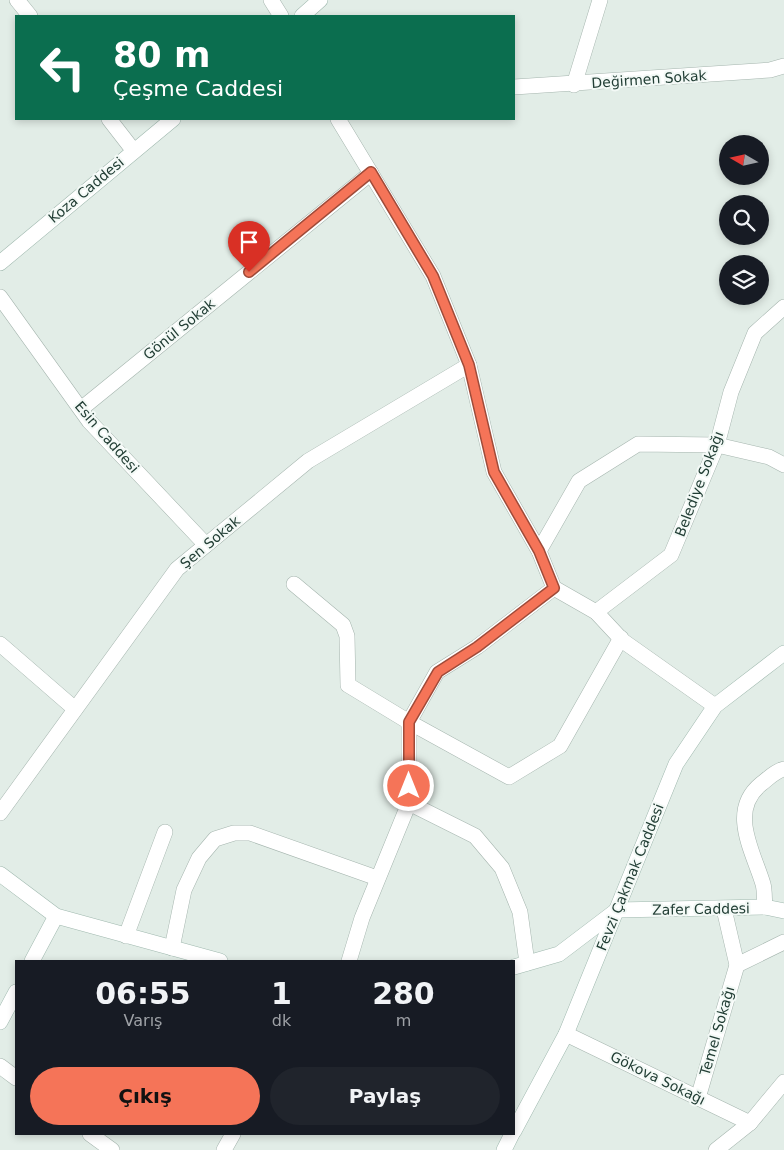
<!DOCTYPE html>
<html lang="tr">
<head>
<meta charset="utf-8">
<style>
	body { margin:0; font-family:"DejaVu Sans",sans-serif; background:#20242c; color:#f1f3f6; height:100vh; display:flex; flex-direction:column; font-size:19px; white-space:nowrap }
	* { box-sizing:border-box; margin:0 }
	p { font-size:16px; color:#9ea1a6 }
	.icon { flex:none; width:28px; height:28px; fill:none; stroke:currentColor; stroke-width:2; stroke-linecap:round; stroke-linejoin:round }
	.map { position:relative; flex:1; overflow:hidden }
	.side { position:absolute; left:15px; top:960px; width:500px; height:175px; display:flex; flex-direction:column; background:#171b24; border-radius:0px; box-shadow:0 2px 8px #0003 }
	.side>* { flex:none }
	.banner { position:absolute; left:15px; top:15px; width:500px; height:105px; border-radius:0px; box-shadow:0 2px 8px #0003; background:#0b6e4f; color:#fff; overflow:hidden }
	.needle { width:32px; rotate:279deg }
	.controls { position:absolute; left:719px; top:135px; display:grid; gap:10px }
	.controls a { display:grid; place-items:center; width:50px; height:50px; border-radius:50%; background:#171b24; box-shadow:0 2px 8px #0003; font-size:25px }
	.pin { position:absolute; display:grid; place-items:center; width:42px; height:42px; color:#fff; margin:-51px -21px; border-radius:50% 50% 50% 0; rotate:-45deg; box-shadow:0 0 5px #0007 }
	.pin .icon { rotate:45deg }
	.me { position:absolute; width:55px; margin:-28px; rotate:0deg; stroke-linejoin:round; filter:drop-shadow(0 0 4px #0008) }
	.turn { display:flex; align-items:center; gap:18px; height:105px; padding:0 15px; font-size:22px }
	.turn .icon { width:65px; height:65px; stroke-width:2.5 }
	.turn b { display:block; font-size:35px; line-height:42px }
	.eta { display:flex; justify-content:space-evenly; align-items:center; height:85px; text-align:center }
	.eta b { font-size:30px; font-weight:800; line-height:35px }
	.primary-button { display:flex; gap:10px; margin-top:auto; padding:10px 15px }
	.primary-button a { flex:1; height:58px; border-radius:30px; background:#f57458; color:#111; font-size:20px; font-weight:800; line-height:58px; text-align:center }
	.primary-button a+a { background:#20242c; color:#f1f3f6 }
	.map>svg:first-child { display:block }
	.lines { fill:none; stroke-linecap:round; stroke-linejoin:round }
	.street-casing { stroke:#a5b5ae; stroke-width:16 }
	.secondary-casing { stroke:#a0b9af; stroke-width:16 }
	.street { stroke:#fff; stroke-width:15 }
	.secondary { stroke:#fff; stroke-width:15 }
	.route-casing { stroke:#9f4b39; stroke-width:12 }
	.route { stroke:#f57458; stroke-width:9 }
	.labels { text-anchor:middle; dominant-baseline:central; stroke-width:4; stroke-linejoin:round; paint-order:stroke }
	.street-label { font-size:14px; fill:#223e35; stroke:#f3f9f6 }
</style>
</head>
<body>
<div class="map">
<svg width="784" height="1150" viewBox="0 0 784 1150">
	<rect width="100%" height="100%" fill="#e2ede7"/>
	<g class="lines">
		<!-- street casing -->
		<g class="street-casing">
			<g id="street">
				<polyline points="17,0 30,16"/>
				<polyline points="271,0 281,16"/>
				<polyline points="574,85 600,0"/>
				<polyline points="514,87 770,70 784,66"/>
				<polyline points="109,119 133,150"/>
				<polyline points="338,119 433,276 469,365 494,472 539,551 554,588 596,612 623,641 715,706"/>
				<polyline points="0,297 89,421 206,545"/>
				<polyline points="81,409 371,173"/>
				<polyline points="539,551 579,481 638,444 717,445 769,457 784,465"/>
				<polyline points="294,584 343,625 347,636 348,685 409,722 509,777 560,746 621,638"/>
				<polyline points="596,612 671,555 717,445 731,392 755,333 784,307"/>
				<polyline points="0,644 75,709"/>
				<polyline points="409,803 475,836 502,868 520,912 527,963"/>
				<polyline points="0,813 177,569 308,461 469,365"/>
				<path d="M765,907C764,900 765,891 763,884C753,851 728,811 761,784C769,778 775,771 784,769"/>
				<polyline points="126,936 165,832"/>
				<polyline points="172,948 184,890 199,858 215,839 234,833 250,833 377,878"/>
				<polyline points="349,961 362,918 409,803 409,722 437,672 477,647 554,588"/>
				<polyline points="737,965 784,942"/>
				<polyline points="566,1034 750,1123"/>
				<polyline points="0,1066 16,1078"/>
				<polyline points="698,1098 737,965 724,909"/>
				<polyline points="90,1134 112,1150"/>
				<polyline points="224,1150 233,1134"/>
				<polyline points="716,1150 750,1123 784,1082"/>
			</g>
		</g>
		<!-- secondary casing -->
		<g class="secondary-casing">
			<g id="secondary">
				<polyline points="302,16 320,0"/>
				<polyline points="0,263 173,119"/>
				<polyline points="0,874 56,916 220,961"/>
				<polyline points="32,961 56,916"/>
				<polyline points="514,967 559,954 617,910 765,907 784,911"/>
				<polyline points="0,1022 16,992"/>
				<polyline points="514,1131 566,1034 676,764 715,706 784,653"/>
				<polyline points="504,1150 512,1134"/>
			</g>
		</g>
		<!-- street -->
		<use href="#street" class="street"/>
		<!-- secondary -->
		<use href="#secondary" class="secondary"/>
	</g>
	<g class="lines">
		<!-- route casing -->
		<g class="route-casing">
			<polyline id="route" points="249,272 371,172 433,276 469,365 494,472 539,551 554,588 477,647 438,672 409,722 409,786"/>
		</g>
		<!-- route -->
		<use href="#route" class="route"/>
	</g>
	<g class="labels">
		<!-- street labels -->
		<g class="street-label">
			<text transform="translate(649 79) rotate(-4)">Değirmen Sokak</text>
			<text transform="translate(86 190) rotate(-40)">Koza Caddesi</text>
			<text transform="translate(179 329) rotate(-39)">Gönül Sokak</text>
			<text transform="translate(107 437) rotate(49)">Esin Caddesi</text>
			<text transform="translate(699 484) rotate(-69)">Belediye Sokağı</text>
			<text transform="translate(210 542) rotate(-40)">Şen Sokak</text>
			<text transform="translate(630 877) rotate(-68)">Fevzi Çakmak Caddesi</text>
			<text transform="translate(701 909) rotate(-1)">Zafer Caddesi</text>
			<text transform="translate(717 1031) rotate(-74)">Temel Sokağı</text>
			<text transform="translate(658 1078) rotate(26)">Gökova Sokağı</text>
		</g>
	</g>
</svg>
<div class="controls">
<a><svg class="needle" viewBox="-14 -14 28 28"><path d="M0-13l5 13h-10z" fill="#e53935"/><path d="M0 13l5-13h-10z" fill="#9ea1a6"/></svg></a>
<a><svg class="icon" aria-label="search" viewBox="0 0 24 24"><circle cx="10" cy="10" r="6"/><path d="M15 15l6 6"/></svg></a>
<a><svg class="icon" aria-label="layers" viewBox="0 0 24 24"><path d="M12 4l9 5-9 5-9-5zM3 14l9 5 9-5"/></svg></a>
</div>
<div class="pin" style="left:249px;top:272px;background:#d93025"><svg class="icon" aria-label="arrive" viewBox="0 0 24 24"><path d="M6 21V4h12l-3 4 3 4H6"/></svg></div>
<svg class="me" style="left:409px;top:786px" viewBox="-20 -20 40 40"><circle r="17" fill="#f57458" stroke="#fff" stroke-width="3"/><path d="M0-11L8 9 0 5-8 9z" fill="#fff"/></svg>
<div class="banner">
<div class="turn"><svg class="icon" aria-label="left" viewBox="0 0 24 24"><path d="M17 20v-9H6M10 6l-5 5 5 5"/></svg><div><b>80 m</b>Çeşme Caddesi</div></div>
</div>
<section class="side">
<div class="eta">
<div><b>06:55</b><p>Varış</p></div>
<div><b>1</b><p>dk</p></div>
<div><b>280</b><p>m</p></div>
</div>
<div class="primary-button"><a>Çıkış</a><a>Paylaş</a></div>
</section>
</div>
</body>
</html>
